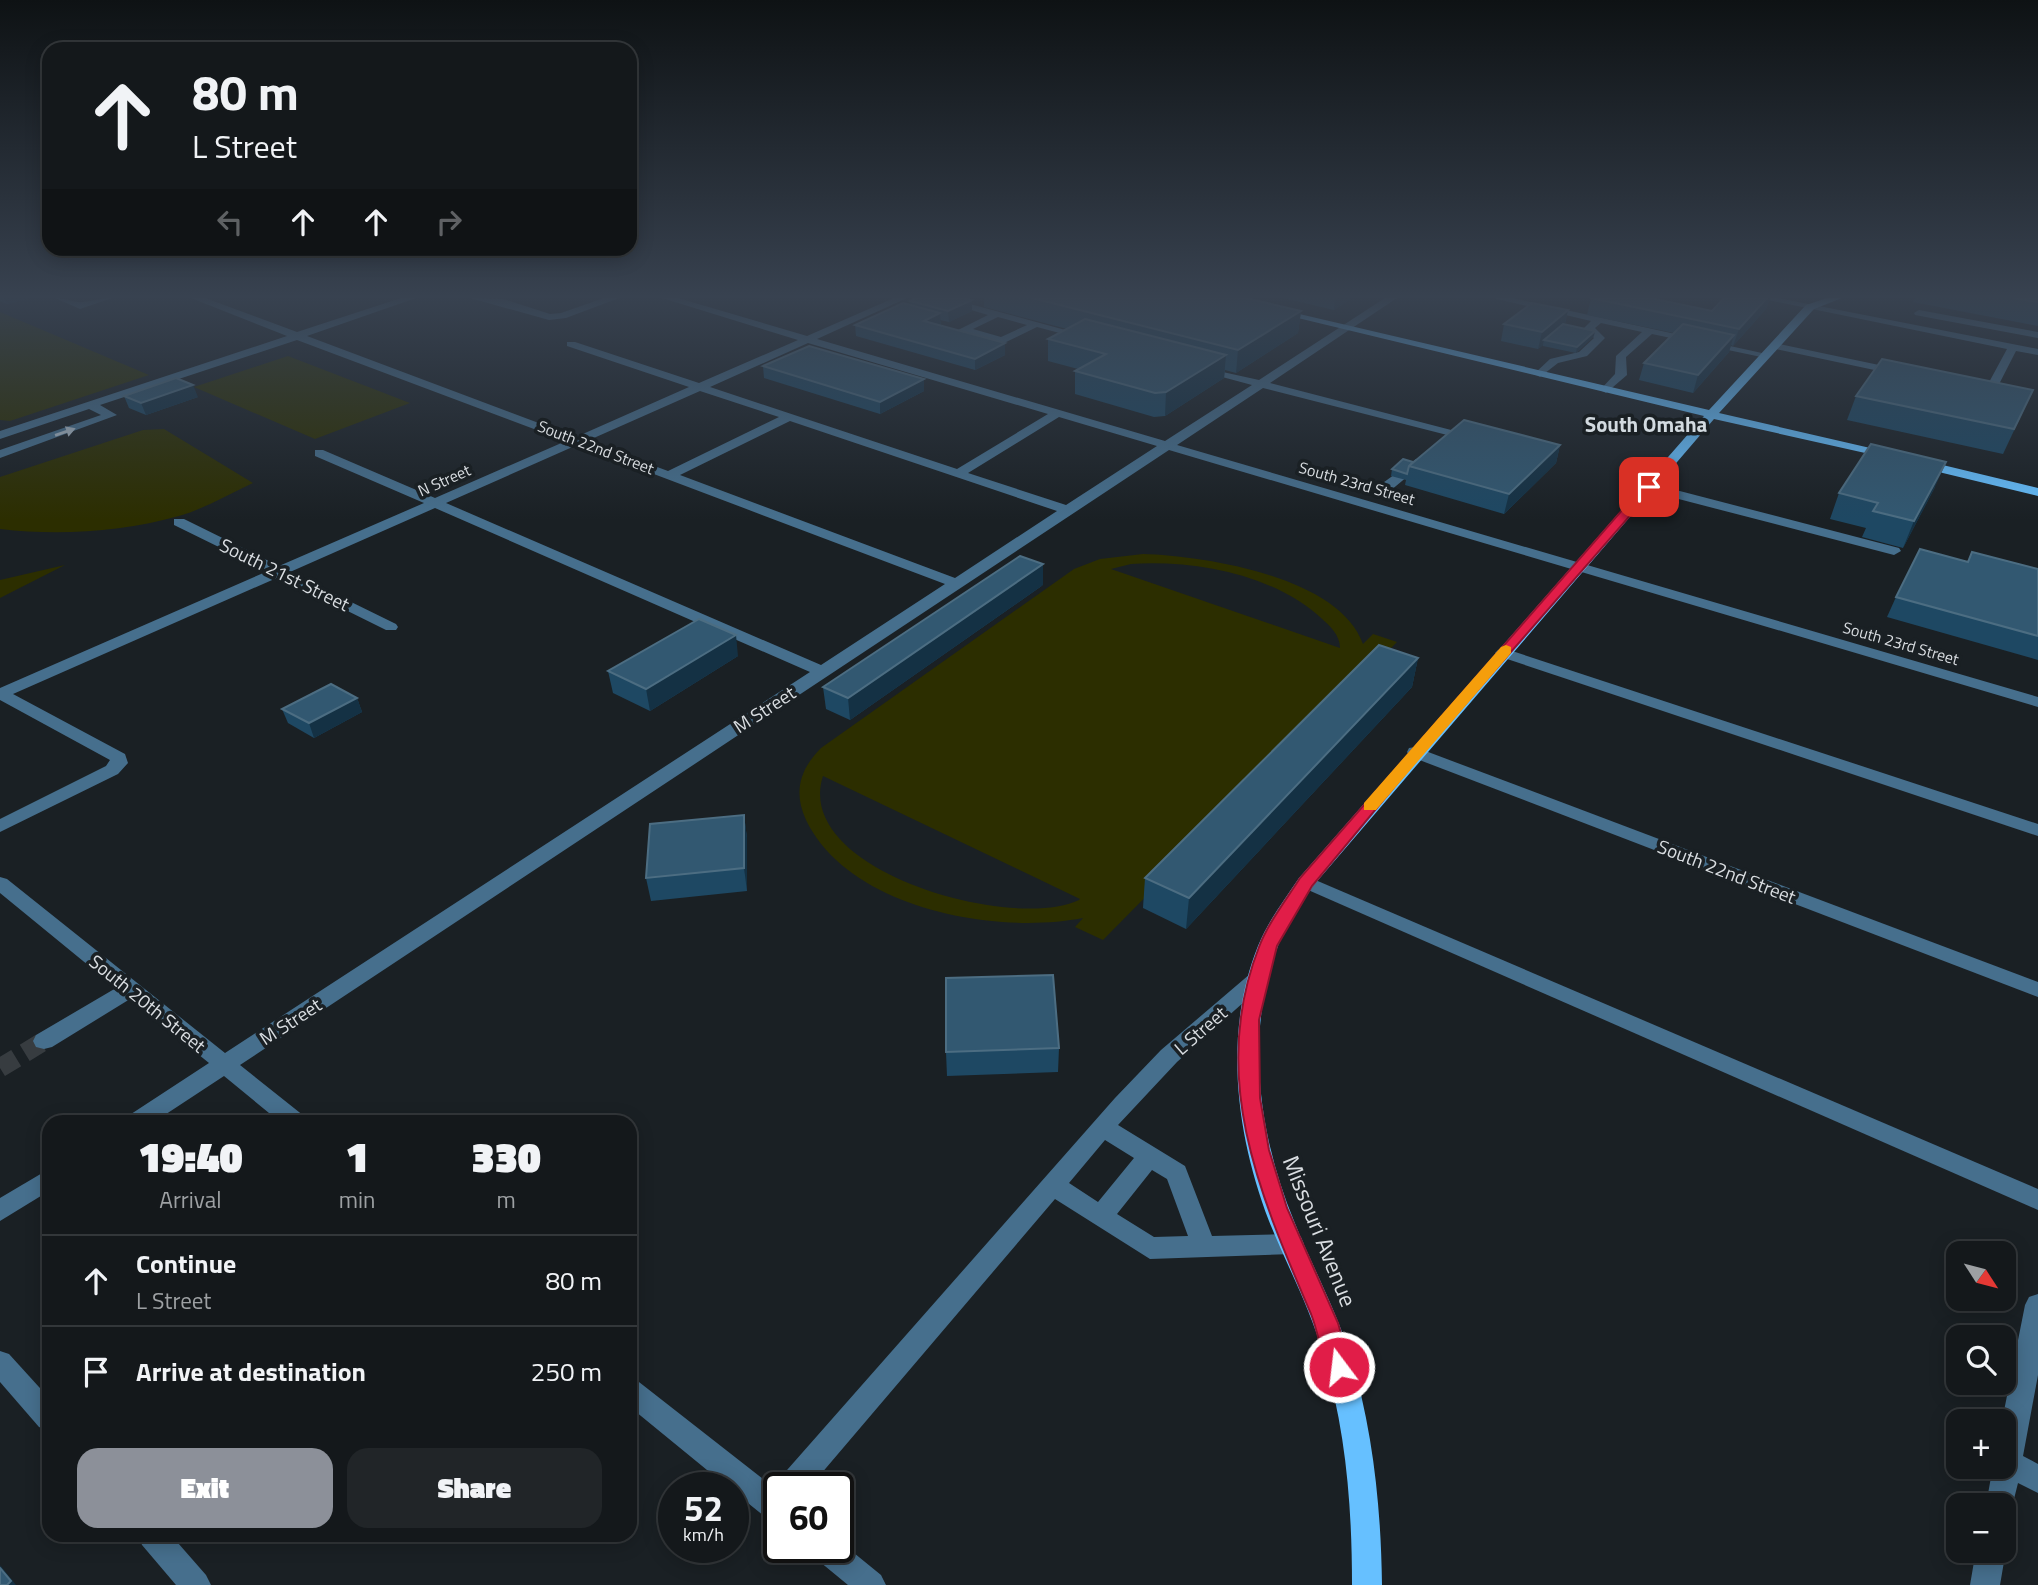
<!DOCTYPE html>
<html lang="en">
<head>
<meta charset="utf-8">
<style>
	body { margin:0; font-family:"Titillium Web",sans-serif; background:#212528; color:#f1f3f6; height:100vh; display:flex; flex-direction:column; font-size:26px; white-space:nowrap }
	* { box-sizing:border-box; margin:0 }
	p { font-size:23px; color:#9da0a3 }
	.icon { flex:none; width:38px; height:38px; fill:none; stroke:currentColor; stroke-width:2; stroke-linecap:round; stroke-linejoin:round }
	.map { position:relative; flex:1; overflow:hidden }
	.side { position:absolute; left:42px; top:1115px; width:595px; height:427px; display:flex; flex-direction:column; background:#14181b; border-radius:21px; box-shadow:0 4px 18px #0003,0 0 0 2px #33373a }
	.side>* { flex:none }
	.hud { position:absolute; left:42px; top:42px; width:595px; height:214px; border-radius:21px; box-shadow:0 4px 18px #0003,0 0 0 2px #33373a; background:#14181b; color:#f1f3f6; overflow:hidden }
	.needle { width:46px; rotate:126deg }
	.controls { position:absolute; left:1946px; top:1241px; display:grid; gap:14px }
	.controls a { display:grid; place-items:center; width:70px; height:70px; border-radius:14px; background:#14181b; box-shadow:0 4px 18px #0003,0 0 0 2px #33373a; font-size:35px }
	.speed { position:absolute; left:658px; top:1472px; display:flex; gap:14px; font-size:35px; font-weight:700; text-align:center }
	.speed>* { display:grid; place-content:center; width:91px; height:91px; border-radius:50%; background:#14181b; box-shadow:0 4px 18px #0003,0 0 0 2px #33373a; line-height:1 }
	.speed small { font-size:18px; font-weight:400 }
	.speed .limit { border:4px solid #111; border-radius:10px; background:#fff; color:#111 }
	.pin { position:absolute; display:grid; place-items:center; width:60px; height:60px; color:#fff; margin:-30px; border-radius:14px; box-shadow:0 4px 10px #0006 }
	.me { position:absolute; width:77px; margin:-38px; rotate:345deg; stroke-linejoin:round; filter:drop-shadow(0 0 5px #0008) }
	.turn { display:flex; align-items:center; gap:24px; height:147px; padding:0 35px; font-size:32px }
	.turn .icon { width:91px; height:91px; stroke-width:2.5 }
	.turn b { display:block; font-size:49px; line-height:60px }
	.lanes { display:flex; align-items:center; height:66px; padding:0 35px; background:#0003; justify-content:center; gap:35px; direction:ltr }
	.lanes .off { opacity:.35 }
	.eta { display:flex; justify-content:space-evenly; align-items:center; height:119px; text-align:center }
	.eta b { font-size:42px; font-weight:800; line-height:49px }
	.action { display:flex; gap:14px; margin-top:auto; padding:14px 35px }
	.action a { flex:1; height:80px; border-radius:21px; background:#8c9099; color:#fff; font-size:28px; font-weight:800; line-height:80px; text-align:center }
	.action a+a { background:#212528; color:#f1f3f6 }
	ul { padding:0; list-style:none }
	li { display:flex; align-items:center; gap:21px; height:91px; padding:0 35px; border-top:2px solid #33373a }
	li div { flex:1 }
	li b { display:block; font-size:26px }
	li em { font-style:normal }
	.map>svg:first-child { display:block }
	.green { fill:#2c2e00; fill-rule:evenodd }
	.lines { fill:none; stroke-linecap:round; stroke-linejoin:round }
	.minor-tunnel { stroke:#373c40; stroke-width:19; stroke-dasharray:19 10; stroke-linecap:butt }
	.minor { fill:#466f8d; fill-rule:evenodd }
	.major { fill:#66c0ff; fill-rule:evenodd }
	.wall { fill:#1e4863 }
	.shaded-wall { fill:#143144 }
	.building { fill:#325871; stroke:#4c6d82; stroke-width:2 }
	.oneway { fill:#adbcc8 }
	.route { fill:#e11d48; stroke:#92132f; stroke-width:2 }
	.slow { fill:#f59e0b }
	.labels { text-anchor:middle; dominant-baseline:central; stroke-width:7; stroke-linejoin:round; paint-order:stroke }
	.far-street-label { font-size:16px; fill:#d9dde1; stroke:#1a2024 }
	.street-label { font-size:19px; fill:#d9dde1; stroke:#1a2024 }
	.far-district-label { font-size:21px; font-weight:bold; fill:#d2dae0; stroke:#1a2024 }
	.near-street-label { font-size:23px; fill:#d9dde1; stroke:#1a2024 }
</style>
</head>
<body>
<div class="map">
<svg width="2038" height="1585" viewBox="0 0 2038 1585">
	<rect width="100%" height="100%" fill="#1a2024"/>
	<!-- green -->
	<g class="green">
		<polygon points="0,312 149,375 10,421 0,420"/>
		<polygon points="288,356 410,403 315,439 194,387"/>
		<path d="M164,429L253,483C229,494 204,509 179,516C122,532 58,536 0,529V477L143,430Z"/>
		<path d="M1143,554C1204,556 1339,576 1363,644L1373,634L1397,642L1103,940L1075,927L1083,918C996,935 849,909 806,820C793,792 800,769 821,748L1074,569L1100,559ZM1131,564C1194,560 1272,574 1320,617C1330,626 1340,635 1340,648L1111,569ZM823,776L1080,899L1079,900C1013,932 792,871 823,776Z"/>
		<polygon points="65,565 0,598 0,580"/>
	</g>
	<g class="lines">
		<!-- minor-tunnel -->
		<polyline class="minor-tunnel" points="0,1068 44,1041"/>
		<!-- minor -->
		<g class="minor">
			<path d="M55,298C64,298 75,303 83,302C93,301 102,298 112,298L80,309Z"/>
			<path d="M191,298H205L297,332L401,298H416L307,336L576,437L689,387L567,346V342H575L699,383L798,340L662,298H678L807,336L894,298H907L817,339L1165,441L1252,385L1200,371V367L1259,380L1385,298H1397L1270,383L1455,431V437L1263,388L1177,445L2038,697V707L1169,450L240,1065L304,1116L307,1122H280L224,1076L154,1122H125L128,1116L209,1063L130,999L52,1047L44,1049L36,1047L33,1041L36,1035L116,988L0,893V877L7,879L225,1053L810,672L435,508L290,572L396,624L398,627L396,630H386L279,577L13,694L125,754L128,763L118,774L0,832V819L106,766L110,760L0,700V688L268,571L174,525V519H184L279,566L424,503L315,456V450H323L435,498L566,441L297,340L100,405L117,415L0,458V450L101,415L89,409L0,439V431L287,336ZM808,343L1048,414L957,469L710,387ZM700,391L779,417L668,471L587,441ZM1059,417L1157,446L1066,505L968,473ZM790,421L1057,511L955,578L680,475ZM577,445L945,584L821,665L446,503Z"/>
			<polygon points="470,298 503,299 550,314 561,313 604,298 619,298 566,318 549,320"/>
			<path d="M931,298H948L1091,337L1086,340L1037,327L1002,344L958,330L988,315ZM998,317L1027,325L1001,337L973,329Z"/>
			<polygon points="1493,298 1512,298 1771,355 1766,358 1652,334 1626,357 1627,375 1606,393 1600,390 1615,374 1616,356 1642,332 1601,323 1595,328 1605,338 1587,356 1558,363 1540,377 1534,374 1550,359 1579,352 1594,338 1584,328 1591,321"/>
			<polygon points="1758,298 1778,298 2038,349 2038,355 2016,351 1995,392 1973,390 1973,386 1987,386 2007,349"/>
			<polygon points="1919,310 2038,332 2038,338 1915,315 1914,313"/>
			<polygon points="1775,343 1898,369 1904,372 1898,375 1771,348 1770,346"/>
			<polygon points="1416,459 1422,463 1420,466 1390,491 1380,491 1380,485"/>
			<polygon points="1649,483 1899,548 1901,551 1894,555 1644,490 1643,487"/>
			<polygon points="1503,648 2038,824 2038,836 1498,656 1495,653 1498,650"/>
			<polygon points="1415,747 2038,982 2038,997 1409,756 1407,752 1409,748"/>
			<polygon points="1306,876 2038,1189 2038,1210 1299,886 1297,882"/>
			<path d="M1257,972L1264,974L1267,979L1264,984L1177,1062L1118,1125L1185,1166L1212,1236L1292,1234L1301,1237L1304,1244L1301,1251L1292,1254L1150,1259L1055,1199L809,1488H779V1524L769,1520L733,1491V1488H729L630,1407V1378L639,1382L777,1490L780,1478L1115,1098L1161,1050L1250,974ZM1105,1140L1134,1158L1098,1202L1069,1183ZM1152,1170L1167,1179L1188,1236L1154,1237L1117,1214Z"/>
			<polygon points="49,1169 49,1191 0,1221 0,1198"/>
			<polygon points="2038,1294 2038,1375 2023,1456 2038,1464 2038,1493 2018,1483 2010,1515 2004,1518 2004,1505 1986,1505 1993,1466 2004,1466 2002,1421 2025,1305 2029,1297"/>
			<polygon points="0,1351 9,1354 49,1398 49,1431 39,1427 0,1382"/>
			<polygon points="138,1535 171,1535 206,1575 211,1585 176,1585 142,1545"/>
			<polygon points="838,1540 881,1575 886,1585 848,1585 814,1557 809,1547 838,1547"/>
			<polygon points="2004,1546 2006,1550 2000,1585 1970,1585 1976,1550 2004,1550"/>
		</g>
		<!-- major -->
		<g class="major">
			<path d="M1827,298H1842L1814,309L1719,413L1892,453V459L1714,419L1313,886C1300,905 1286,925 1278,946C1244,1034 1259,1136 1294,1221C1312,1266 1335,1308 1350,1354C1373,1429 1381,1507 1382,1585H1352C1352,1507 1346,1429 1323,1354C1310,1307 1287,1266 1269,1221C1236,1135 1223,1033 1258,946C1268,921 1285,899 1299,878L1704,416L1273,312L1278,309L1709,410L1806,305Z"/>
			<polygon points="1922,460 2038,488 2038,496 1918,467 1918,461"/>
		</g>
	</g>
	<!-- wall -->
	<g class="wall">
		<polygon points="0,298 29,298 7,304 0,301"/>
		<polygon points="984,298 1246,298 1301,311 1298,333 1236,373 1225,370 1224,378 1165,416 1154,417 1075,394 1075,371 1078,369 1048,361 1048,339 1067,329 984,307"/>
		<polygon points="1283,298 1352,298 1334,310"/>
		<polygon points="1591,298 1712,311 1724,298 1770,298 1766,309 1733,346 1731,345 1729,352 1693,393 1639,380 1644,363 1674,333 1587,315"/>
		<polygon points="1915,298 2038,298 2038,326 1913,302"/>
		<polygon points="910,301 972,311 949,322 940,320 941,325 939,325 1005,355 975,370 856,336 855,325 910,305"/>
		<polygon points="1568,310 1565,324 1594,336 1576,353 1543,346 1543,345 1538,349 1501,341 1504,324"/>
		<polygon points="763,366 924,391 880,414 764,378"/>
		<polygon points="2033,390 2003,454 1847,420 1856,396"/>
		<polygon points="124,396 198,397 146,415 129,408"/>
		<polygon points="1560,445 1556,463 1504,514 1405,485 1406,480 1391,476 1392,469"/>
		<polygon points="1935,487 1903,548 1862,537 1866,528 1830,519 1839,493"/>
		<polygon points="1968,562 2038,569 2038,660 1887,617 1896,597"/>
		<polygon points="1043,585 850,720 826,709 823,687"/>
		<polygon points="738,656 650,711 613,693 608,671"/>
		<polygon points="1418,658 1412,687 1186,929 1143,908 1145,878"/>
		<polygon points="357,698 362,712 314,738 288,723 282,709"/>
		<polygon points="744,815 747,838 747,891 651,901 646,878"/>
		<polygon points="1059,1048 1058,1072 947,1076 946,1052"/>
	</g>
	<!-- shaded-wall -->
	<g class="shaded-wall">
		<polygon points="4,298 29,298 7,304"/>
		<polygon points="1335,298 1352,298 1334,310"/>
		<polygon points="1767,298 1770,298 1766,309 1733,346 1739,329"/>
		<polygon points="972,300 972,311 949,322 948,311"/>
		<polygon points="1568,310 1564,327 1544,340 1543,345 1538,349 1542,332"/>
		<polygon points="1301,311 1298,333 1236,373 1238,350"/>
		<polygon points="940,313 941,325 924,332 924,321"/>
		<polygon points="1595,331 1594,336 1576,353 1577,347"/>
		<polygon points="1734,335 1729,352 1693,393 1698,375"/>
		<polygon points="1005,343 1005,355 975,370 975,359"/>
		<polygon points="1226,355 1224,378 1165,416 1166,392"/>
		<polygon points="924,379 924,391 880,414 880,402"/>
		<polygon points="193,385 198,397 146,415 141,403"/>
		<polygon points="1560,445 1556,463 1504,514 1509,494"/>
		<polygon points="1946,462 1935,487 1903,548 1914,521"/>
		<polygon points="1043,564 1043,585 850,720 848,698"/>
		<polygon points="736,635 738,656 650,711 646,689"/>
		<polygon points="1418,658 1412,687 1186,929 1189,898"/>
		<polygon points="357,698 362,712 314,738 309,723"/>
		<polygon points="744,815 747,838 747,891 744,868"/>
		<polygon points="0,1565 16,1585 7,1585"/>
	</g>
	<!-- building -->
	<g class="building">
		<polygon points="916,298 964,298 972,300 948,311 910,301"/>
		<polygon points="1032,298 1246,298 1301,311 1238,350"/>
		<polygon points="1591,298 1650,298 1712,311 1724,298 1767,298 1739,329"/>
		<polygon points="2014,298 2038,298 2038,302"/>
		<polygon points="903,303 940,313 924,321 1005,343 975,359 855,325"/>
		<polygon points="1532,303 1568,310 1542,332 1504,324"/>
		<polygon points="1085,319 1226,355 1166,392 1155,393 1075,371 1106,354 1048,339"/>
		<polygon points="1563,324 1595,331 1577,347 1544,340"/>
		<polygon points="1683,324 1734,335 1698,375 1644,363"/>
		<polygon points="809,346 924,379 880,402 763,366"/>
		<polygon points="1882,359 2033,390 2014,429 1856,396"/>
		<polygon points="176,378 193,385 141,403 124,396"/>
		<polygon points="1464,420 1560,445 1509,494 1409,466"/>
		<polygon points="1871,444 1946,462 1914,521 1873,511 1878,503 1839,493"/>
		<polygon points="1403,459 1413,462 1409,466 1407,474 1392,469"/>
		<polygon points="1920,549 1968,562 1972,552 2038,569 2038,636 1896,597"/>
		<polygon points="1020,556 1043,564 848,698 823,687"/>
		<polygon points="699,619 736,635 646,689 608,671"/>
		<polygon points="1379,645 1418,658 1189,898 1145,878"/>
		<polygon points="331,684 357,698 309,723 282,709"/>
		<polygon points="744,815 744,868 646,878 650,824"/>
		<polygon points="1053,975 1059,1048 946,1052 946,978"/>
		<polygon points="0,1568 11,1581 7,1585 0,1585"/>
	</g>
	<!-- one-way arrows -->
	<defs><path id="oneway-solid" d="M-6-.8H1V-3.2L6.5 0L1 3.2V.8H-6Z" transform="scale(1.75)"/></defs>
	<use class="oneway" href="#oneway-solid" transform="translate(65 432) rotate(-19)"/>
	<!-- sky -->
	<linearGradient id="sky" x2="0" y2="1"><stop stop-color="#0e1214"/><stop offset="0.57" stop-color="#384250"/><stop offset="1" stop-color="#384250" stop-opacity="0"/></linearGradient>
	<rect width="2038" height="520" fill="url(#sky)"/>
	<!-- route -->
	<path class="route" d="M1645,484L1655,487L1420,756L1312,886L1277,946L1259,1020L1260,1098L1269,1150L1287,1208L1338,1323L1351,1367L1347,1375L1339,1378L1330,1375C1321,1356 1319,1334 1311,1314C1260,1195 1208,1077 1259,947C1268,923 1286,900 1300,878Z"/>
	<!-- slow -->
	<polygon class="slow" points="1506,645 1511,647 1511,653 1376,810 1364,810 1364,803 1501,647"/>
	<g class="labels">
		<!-- far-street labels -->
		<g class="far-street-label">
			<text transform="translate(596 447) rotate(21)">South 22nd Street</text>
			<text transform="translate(444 480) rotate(-24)">N Street</text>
			<text transform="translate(1357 483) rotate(16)">South 23rd Street</text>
			<text transform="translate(1901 643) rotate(16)">South 23rd Street</text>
		</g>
		<!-- street labels -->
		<g class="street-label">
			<text transform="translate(285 574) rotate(26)">South 21st Street</text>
			<text transform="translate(764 709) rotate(-33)">M Street</text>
			<text transform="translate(1727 871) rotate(21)">South 22nd Street</text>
			<text transform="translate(148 1003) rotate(39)">South 20th Street</text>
			<text transform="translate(290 1021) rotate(-33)">M Street</text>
			<text transform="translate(1200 1030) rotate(-41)">L Street</text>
		</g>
		<!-- far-district labels -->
		<g class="far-district-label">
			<text x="1646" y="424">South Omaha</text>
		</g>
		<!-- near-street labels -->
		<g class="near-street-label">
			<text transform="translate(1320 1231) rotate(68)">Missouri Avenue</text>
		</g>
	</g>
</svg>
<div class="controls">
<a><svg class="needle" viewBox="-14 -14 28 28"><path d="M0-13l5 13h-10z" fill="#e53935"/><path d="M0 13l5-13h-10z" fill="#9da0a3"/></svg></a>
<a><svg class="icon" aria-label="search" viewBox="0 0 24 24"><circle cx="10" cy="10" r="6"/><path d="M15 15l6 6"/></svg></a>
<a>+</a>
<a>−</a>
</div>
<div class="speed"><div>52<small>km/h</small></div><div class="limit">60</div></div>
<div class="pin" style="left:1649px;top:487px;background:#d93025"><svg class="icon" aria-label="arrive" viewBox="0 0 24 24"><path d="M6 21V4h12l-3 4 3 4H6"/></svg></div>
<svg class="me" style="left:1339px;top:1367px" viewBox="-20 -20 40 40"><circle r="17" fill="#e11d48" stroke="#fff" stroke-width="3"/><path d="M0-11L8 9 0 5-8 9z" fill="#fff"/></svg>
<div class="hud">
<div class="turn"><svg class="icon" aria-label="ahead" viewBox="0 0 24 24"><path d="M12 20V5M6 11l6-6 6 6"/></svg><div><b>80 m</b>L Street</div></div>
<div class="lanes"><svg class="icon off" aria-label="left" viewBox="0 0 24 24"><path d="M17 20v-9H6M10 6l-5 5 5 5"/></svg><svg class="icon" aria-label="ahead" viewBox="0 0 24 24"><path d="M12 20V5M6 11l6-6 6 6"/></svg><svg class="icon" aria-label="ahead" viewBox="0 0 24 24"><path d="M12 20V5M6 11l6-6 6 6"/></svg><svg class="icon off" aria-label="right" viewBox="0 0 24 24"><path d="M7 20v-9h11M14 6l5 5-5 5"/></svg></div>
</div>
<section class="side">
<div class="eta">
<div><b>19:40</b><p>Arrival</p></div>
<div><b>1</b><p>min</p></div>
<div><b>330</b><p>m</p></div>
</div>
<ul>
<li><svg class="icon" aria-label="ahead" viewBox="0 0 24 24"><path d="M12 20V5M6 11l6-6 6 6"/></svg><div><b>Continue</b><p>L Street</p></div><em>80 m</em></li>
<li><svg class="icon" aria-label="arrive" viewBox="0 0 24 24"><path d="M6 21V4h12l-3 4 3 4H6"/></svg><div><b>Arrive at destination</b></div><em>250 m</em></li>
</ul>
<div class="action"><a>Exit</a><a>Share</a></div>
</section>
</div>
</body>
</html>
